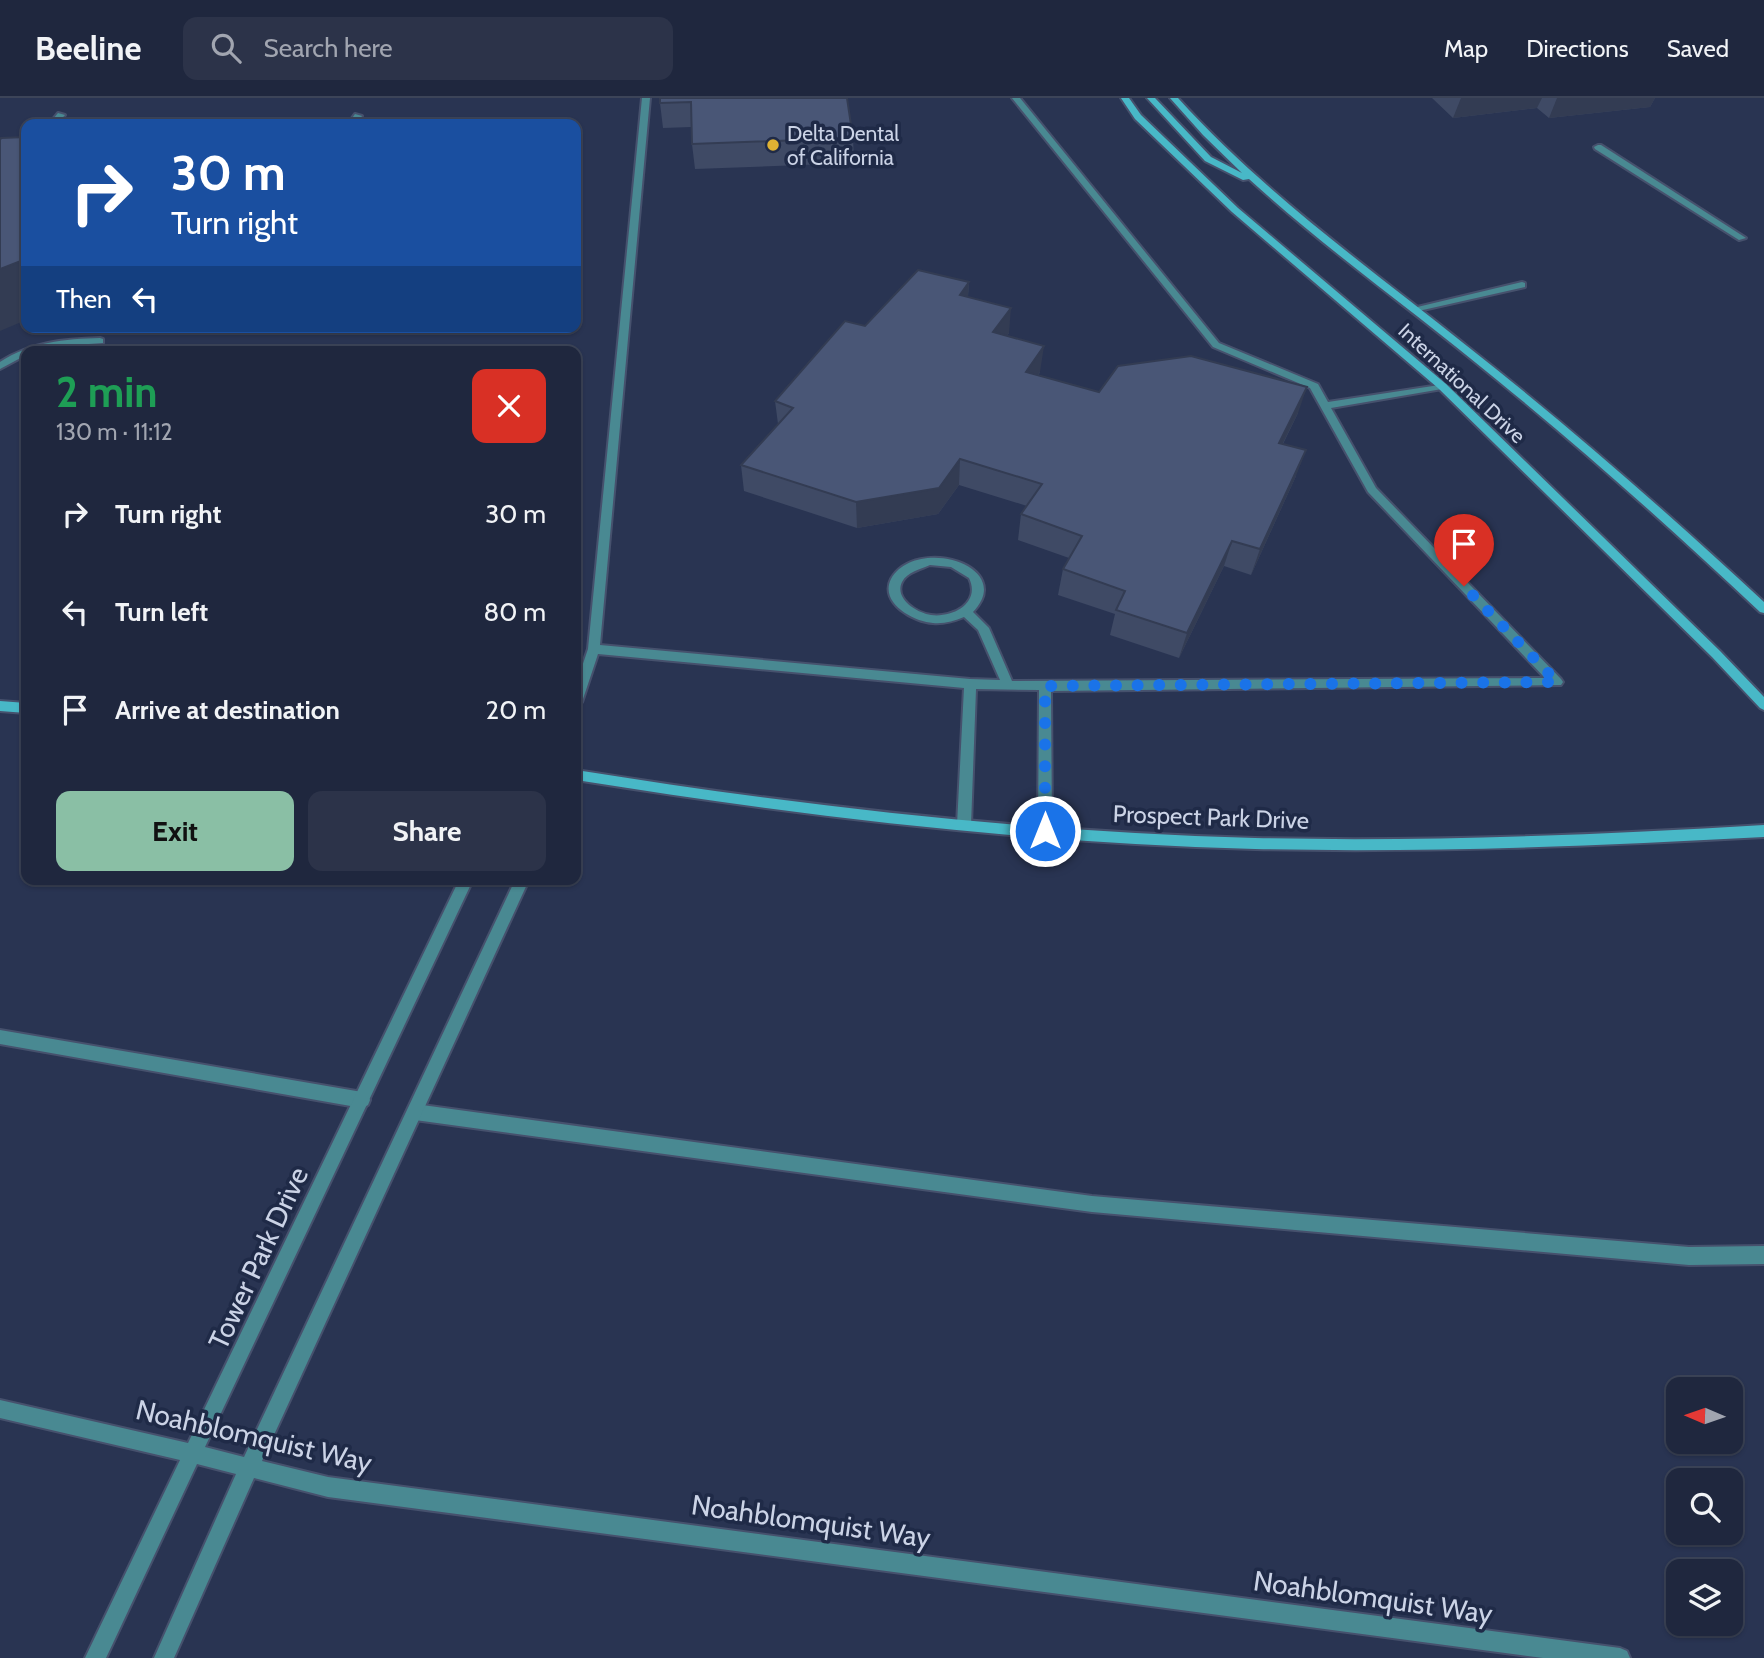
<!DOCTYPE html>
<html lang="en">
<head>
<meta charset="utf-8">
<style>
	body { margin:0; font-family:Cabin,sans-serif; background:#2c3349; color:#f1f3f6; height:100vh; display:flex; flex-direction:column; font-size:26px; white-space:nowrap }
	* { box-sizing:border-box; margin:0 }
	p { font-size:23px; color:#a1a5b0 }
	.icon { flex:none; width:38px; height:38px; fill:none; stroke:currentColor; stroke-width:2; stroke-linecap:round; stroke-linejoin:round }
	.map { position:relative; flex:1; overflow:hidden }
	.drawer { position:absolute; left:21px; top:248px; width:560px; height:539px; display:flex; flex-direction:column; background:#1f273e; border-radius:14px; box-shadow:0 2px 5px #0004,0 0 0 2px #3c4458 }
	.drawer>* { flex:none }
	.hud { position:absolute; left:21px; top:21px; width:560px; height:214px; border-radius:14px; box-shadow:0 2px 5px #0004,0 0 0 2px #3c4458; background:#1a4fa0; color:#fff; overflow:hidden }
	.needle { width:46px; rotate:272deg }
	.fabs { position:absolute; left:1666px; top:1279px; display:grid; gap:14px }
	.fabs a { display:grid; place-items:center; width:77px; height:77px; border-radius:14px; background:#1f273e; box-shadow:0 2px 5px #0004,0 0 0 2px #3c4458; font-size:35px }
	.pin { position:absolute; display:grid; place-items:center; width:60px; height:60px; color:#fff; margin:-72px -30px; border-radius:50% 50% 50% 0; rotate:-45deg; box-shadow:0 0 7px #0007 }
	.pin .icon { rotate:45deg }
	.me { position:absolute; width:77px; margin:-38px; rotate:0deg; stroke-linejoin:round; filter:drop-shadow(0 0 5px #0008) }
	.turn { display:flex; align-items:center; gap:24px; height:147px; padding:0 35px; font-size:32px }
	.turn .icon { width:91px; height:91px; stroke-width:2.5 }
	.turn b { display:block; font-size:49px; line-height:60px }
	.then { display:flex; align-items:center; height:66px; padding:0 35px; background:#0003; gap:14px; font-size:26px }
	.round { display:grid; place-items:center; flex:none; width:74px; height:74px; border-radius:14px; background:#2c3349 }
	.summary { display:flex; align-items:center; justify-content:space-between; height:119px; padding:0 35px }
	h1 { font-size:42px; font-weight:800; line-height:52px; color:#1e9e55 }
	.action { display:flex; gap:14px; margin-top:auto; padding:14px 35px }
	.action a { flex:1; height:80px; border-radius:14px; background:#8abfa5; color:#111; font-size:28px; font-weight:800; line-height:80px; text-align:center }
	.action a+a { background:#2c3349; color:#f1f3f6 }
	ul { padding:0; list-style:none }
	li { display:flex; align-items:center; gap:21px; height:98px; padding:0 35px }
	li div { flex:1 }
	li b { display:block; font-size:26px }
	li em { font-style:normal }
	header { display:flex; align-items:center; gap:42px; box-sizing:border-box; height:98px; padding:0 35px; background:#1f273e; border-bottom:2px solid #3c4458 }
	header strong { font-size:33px }
	nav { display:flex; gap:38px; margin-inline-start:auto; font-size:24px }
	.search { width:490px; height:63px; background:#2c3349; display:flex; align-items:center; gap:18px; box-sizing:border-box; padding:0 24px; border-radius:14px; color:#a1a5b0; font-size:26px }
	.map>svg:first-child { display:block }
	.lines { fill:none; stroke-linecap:round; stroke-linejoin:round }
	.lane-casing { stroke:#46516d; stroke-width:4 }
	.street-casing { stroke:#46516d; stroke-width:4 }
	.secondary-casing { stroke:#46516d; stroke-width:4 }
	.lane { fill:#498992; fill-rule:evenodd }
	.street { fill:#498992; fill-rule:evenodd }
	.secondary { fill:#48b8c7; fill-rule:evenodd }
	.wall { fill:#3f4a65 }
	.shaded-wall { fill:#333c53 }
	.building { fill:#495676; stroke:#333c53; stroke-width:2 }
	.route { stroke:#1a73e8; stroke-width:12; stroke-dasharray:0 21.6 }
	.poi-dot { fill:#deb133; stroke:#1f2a47; stroke-width:2.5 }
	.labels { text-anchor:middle; dominant-baseline:central; stroke-width:7; stroke-linejoin:round; paint-order:stroke }
	.far-poi-label { font-size:21px; fill:#cbd3e6; stroke:#1f2a47; text-anchor:start }
	.far-street-label { font-size:21px; fill:#cbd3e6; stroke:#1f2a47 }
	.street-label { font-size:24px; fill:#cbd3e6; stroke:#1f2a47 }
	.near-street-label { font-size:28px; fill:#cbd3e6; stroke:#1f2a47 }
</style>
</head>
<body>
<header>
<strong>Beeline</strong>
<div class="search"><svg class="icon" aria-label="search" viewBox="0 0 24 24"><circle cx="10" cy="10" r="6"/><path d="M15 15l6 6"/></svg>Search here</div>
<nav><a>Map</a><a>Directions</a><a>Saved</a></nav>
</header>
<div class="map">
<svg width="1764" height="1560" viewBox="0 0 1764 1560">
	<rect width="100%" height="100%" fill="#293452"/>
	<g class="lines">
		<!-- lane casing -->
		<g class="lane-casing">
			<g id="lane">
				<path d="M642,0H650L600,547L970,581L1000,582L978,532L964,519C954,523 944,526 933,525C914,524 879,505 891,481C916,437 1017,468 973,514L989,530L1012,583L1545,580L1368,394L1310,290L1213,249L1012,0H1020L1219,245L1318,286L1328,304L1446,286L1447,288L1442,291L1331,310L1376,390L1561,581L1563,584L1561,587L1051,593L1052,733L1050,737H1040L1038,733L1039,592L976,591L971,727L969,731H959L957,727L964,590L598,556L582,604L576,609V586L588,551ZM930,467L951,469L969,480C981,505 953,520 931,517C917,515 894,501 902,484C907,474 921,471 930,467Z"/>
				<polygon points="58,15 65,17 57,26 49,26"/>
				<polygon points="355,16 362,18 356,26 348,26"/>
				<polygon points="1598,47 1601,47 1746,140 1739,142 1595,51 1594,49"/>
				<polygon points="1522,184 1525,185 1525,189 1414,214 1409,211"/>
				<path d="M100,240L103,241V245L60,248L26,254V257L0,271V264C30,244 65,241 100,240Z"/>
				<polygon points="0,932 362,994 368,997 370,1002 368,1007 362,1010 0,946"/>
				<polygon points="415,1006 1092,1098 1689,1149 1764,1148 1764,1166 1689,1167 1092,1114 415,1022 409,1019 407,1014 409,1009"/>
			</g>
		</g>
		<!-- street casing -->
		<g class="street-casing">
			<polygon id="street" points="459,782 473,782 205,1349 244,1359 515,782 529,782 262,1363 328,1379 1620,1550 1627,1553 1630,1560 1543,1560 328,1399 254,1380 174,1560 154,1560 236,1376 197,1366 106,1560 85,1560 180,1362 0,1320 0,1302 188,1345"/>
		</g>
		<!-- secondary casing -->
		<g class="secondary-casing">
			<g id="secondary">
				<polygon points="1121,0 1129,0 1141,17 1238,110 1446,286 1720,553 1764,599 1764,612 1760,610 1712,559 1438,290 1232,114 1135,21"/>
				<path d="M1147,0H1155L1211,59L1242,75L1203,37L1170,0H1178C1264,95 1367,168 1467,248C1570,329 1668,415 1764,504V515L1760,514C1675,434 1588,356 1497,282C1415,214 1328,153 1249,81L1243,82L1205,63Z"/>
				<polygon points="0,603 26,605 26,615 0,613"/>
				<path d="M576,672C801,708 1027,734 1255,740C1425,744 1594,737 1764,727V739C1594,748 1425,755 1255,751C1027,745 801,718 576,682Z"/>
			</g>
		</g>
		<!-- lane -->
		<use href="#lane" class="lane"/>
		<!-- street -->
		<use href="#street" class="street"/>
		<!-- secondary -->
		<use href="#secondary" class="secondary"/>
	</g>
	<!-- wall -->
	<g class="wall">
		<polygon points="847,0 853,40 854,65 695,71 692,46 691,29 663,30 660,5"/>
		<polygon points="1432,0 1655,0 1650,9 1549,20 1537,10 1453,20"/>
		<polygon points="969,184 968,199 1009,235 1007,238 1040,274 1038,278 1099,294 1298,315 1283,346 1296,378 1251,477 1224,468 1179,560 1110,537 1115,516 1058,497 1063,471 1069,460 1018,442 1021,416 1027,408 959,387 938,416 857,430 744,393 741,367 778,326 775,303 865,228"/>
	</g>
	<!-- shaded-wall -->
	<g class="shaded-wall">
		<polygon points="1461,0 1542,0 1537,10 1453,20"/>
		<polygon points="1557,0 1655,0 1650,9 1549,20"/>
		<polygon points="25,161 26,162 26,222 0,233 0,171"/>
		<polygon points="969,184 967,210 960,197"/>
		<polygon points="1011,210 1009,235 991,260 993,234"/>
		<polygon points="1044,248 1040,274 1022,300 1026,274"/>
		<polygon points="1307,289 1298,315 1270,371 1279,345"/>
		<polygon points="1306,352 1296,378 1251,477 1260,451"/>
		<polygon points="960,361 959,387 938,416 857,430 856,404"/>
		<polygon points="1232,443 1224,468 1179,560 1187,535"/>
	</g>
	<!-- building -->
	<g class="building">
		<polygon points="660,0 847,0 853,40 692,46 691,4 660,5"/>
		<polygon points="478,23 477,26 380,26"/>
		<polygon points="26,39 26,161 0,171 0,42 1,40"/>
		<polygon points="918,172 969,184 960,197 1011,210 993,234 1044,248 1026,274 1099,294 1118,268 1191,258 1307,289 1279,345 1306,352 1260,451 1232,443 1187,535 1116,512 1125,493 1063,471 1082,438 1021,416 1042,386 960,361 939,390 856,404 741,367 793,310 775,303 845,223 865,228"/>
	</g>
	<g class="lines">
		<!-- route -->
		<polyline class="route" points="1045,733 1045,588 1557,584 1464,488"/>
	</g>
	<!-- markers -->
	<circle class="poi-dot" cx="773" cy="47" r="7"/>
	<g class="labels">
		<!-- far-poi labels -->
		<g class="far-poi-label">
			<text x="787" y="35">Delta Dental<tspan x="787" dy="24">of California</tspan></text>
		</g>
		<!-- far-street labels -->
		<g class="far-street-label">
			<text transform="translate(1462 285) rotate(43)">International Drive</text>
		</g>
		<!-- street labels -->
		<g class="street-label">
			<text transform="translate(1211 719) rotate(2)">Prospect Park Drive</text>
		</g>
		<!-- near-street labels -->
		<g class="near-street-label">
			<text transform="translate(258 1160) rotate(-65)">Tower Park Drive</text>
			<text transform="translate(254 1338) rotate(13)">Noahblomquist Way</text>
			<text transform="translate(811 1423) rotate(8)">Noahblomquist Way</text>
			<text transform="translate(1373 1499) rotate(8)">Noahblomquist Way</text>
		</g>
	</g>
</svg>
<div class="fabs">
<a><svg class="needle" viewBox="-14 -14 28 28"><path d="M0-13l5 13h-10z" fill="#e53935"/><path d="M0 13l5-13h-10z" fill="#a1a5b0"/></svg></a>
<a><svg class="icon" aria-label="search" viewBox="0 0 24 24"><circle cx="10" cy="10" r="6"/><path d="M15 15l6 6"/></svg></a>
<a><svg class="icon" aria-label="layers" viewBox="0 0 24 24"><path d="M12 4l9 5-9 5-9-5zM3 14l9 5 9-5"/></svg></a>
</div>
<div class="pin" style="left:1464px;top:488px;background:#d93025"><svg class="icon" aria-label="arrive" viewBox="0 0 24 24"><path d="M6 21V4h12l-3 4 3 4H6"/></svg></div>
<svg class="me" style="left:1045px;top:733px" viewBox="-20 -20 40 40"><circle r="17" fill="#1a73e8" stroke="#fff" stroke-width="3"/><path d="M0-11L8 9 0 5-8 9z" fill="#fff"/></svg>
<div class="hud">
<div class="turn"><svg class="icon" aria-label="right" viewBox="0 0 24 24"><path d="M7 20v-9h11M14 6l5 5-5 5"/></svg><div><b>30 m</b>Turn right</div></div>
<div class="then">Then<svg class="icon" aria-label="left" viewBox="0 0 24 24"><path d="M17 20v-9H6M10 6l-5 5 5 5"/></svg></div>
</div>
<section class="drawer">
<div class="summary"><div><h1>2 min</h1><p>130 m · 11:12</p></div><a class="round" style="background:#d93025;color:#fff"><svg class="icon" aria-label="close" viewBox="0 0 24 24"><path d="M6 6l12 12M18 6L6 18"/></svg></a></div>
<ul>
<li><svg class="icon" aria-label="right" viewBox="0 0 24 24"><path d="M7 20v-9h11M14 6l5 5-5 5"/></svg><div><b>Turn right</b></div><em>30 m</em></li>
<li><svg class="icon" aria-label="left" viewBox="0 0 24 24"><path d="M17 20v-9H6M10 6l-5 5 5 5"/></svg><div><b>Turn left</b></div><em>80 m</em></li>
<li><svg class="icon" aria-label="arrive" viewBox="0 0 24 24"><path d="M6 21V4h12l-3 4 3 4H6"/></svg><div><b>Arrive at destination</b></div><em>20 m</em></li>
</ul>
<div class="action"><a>Exit</a><a>Share</a></div>
</section>
</div>
</body>
</html>
